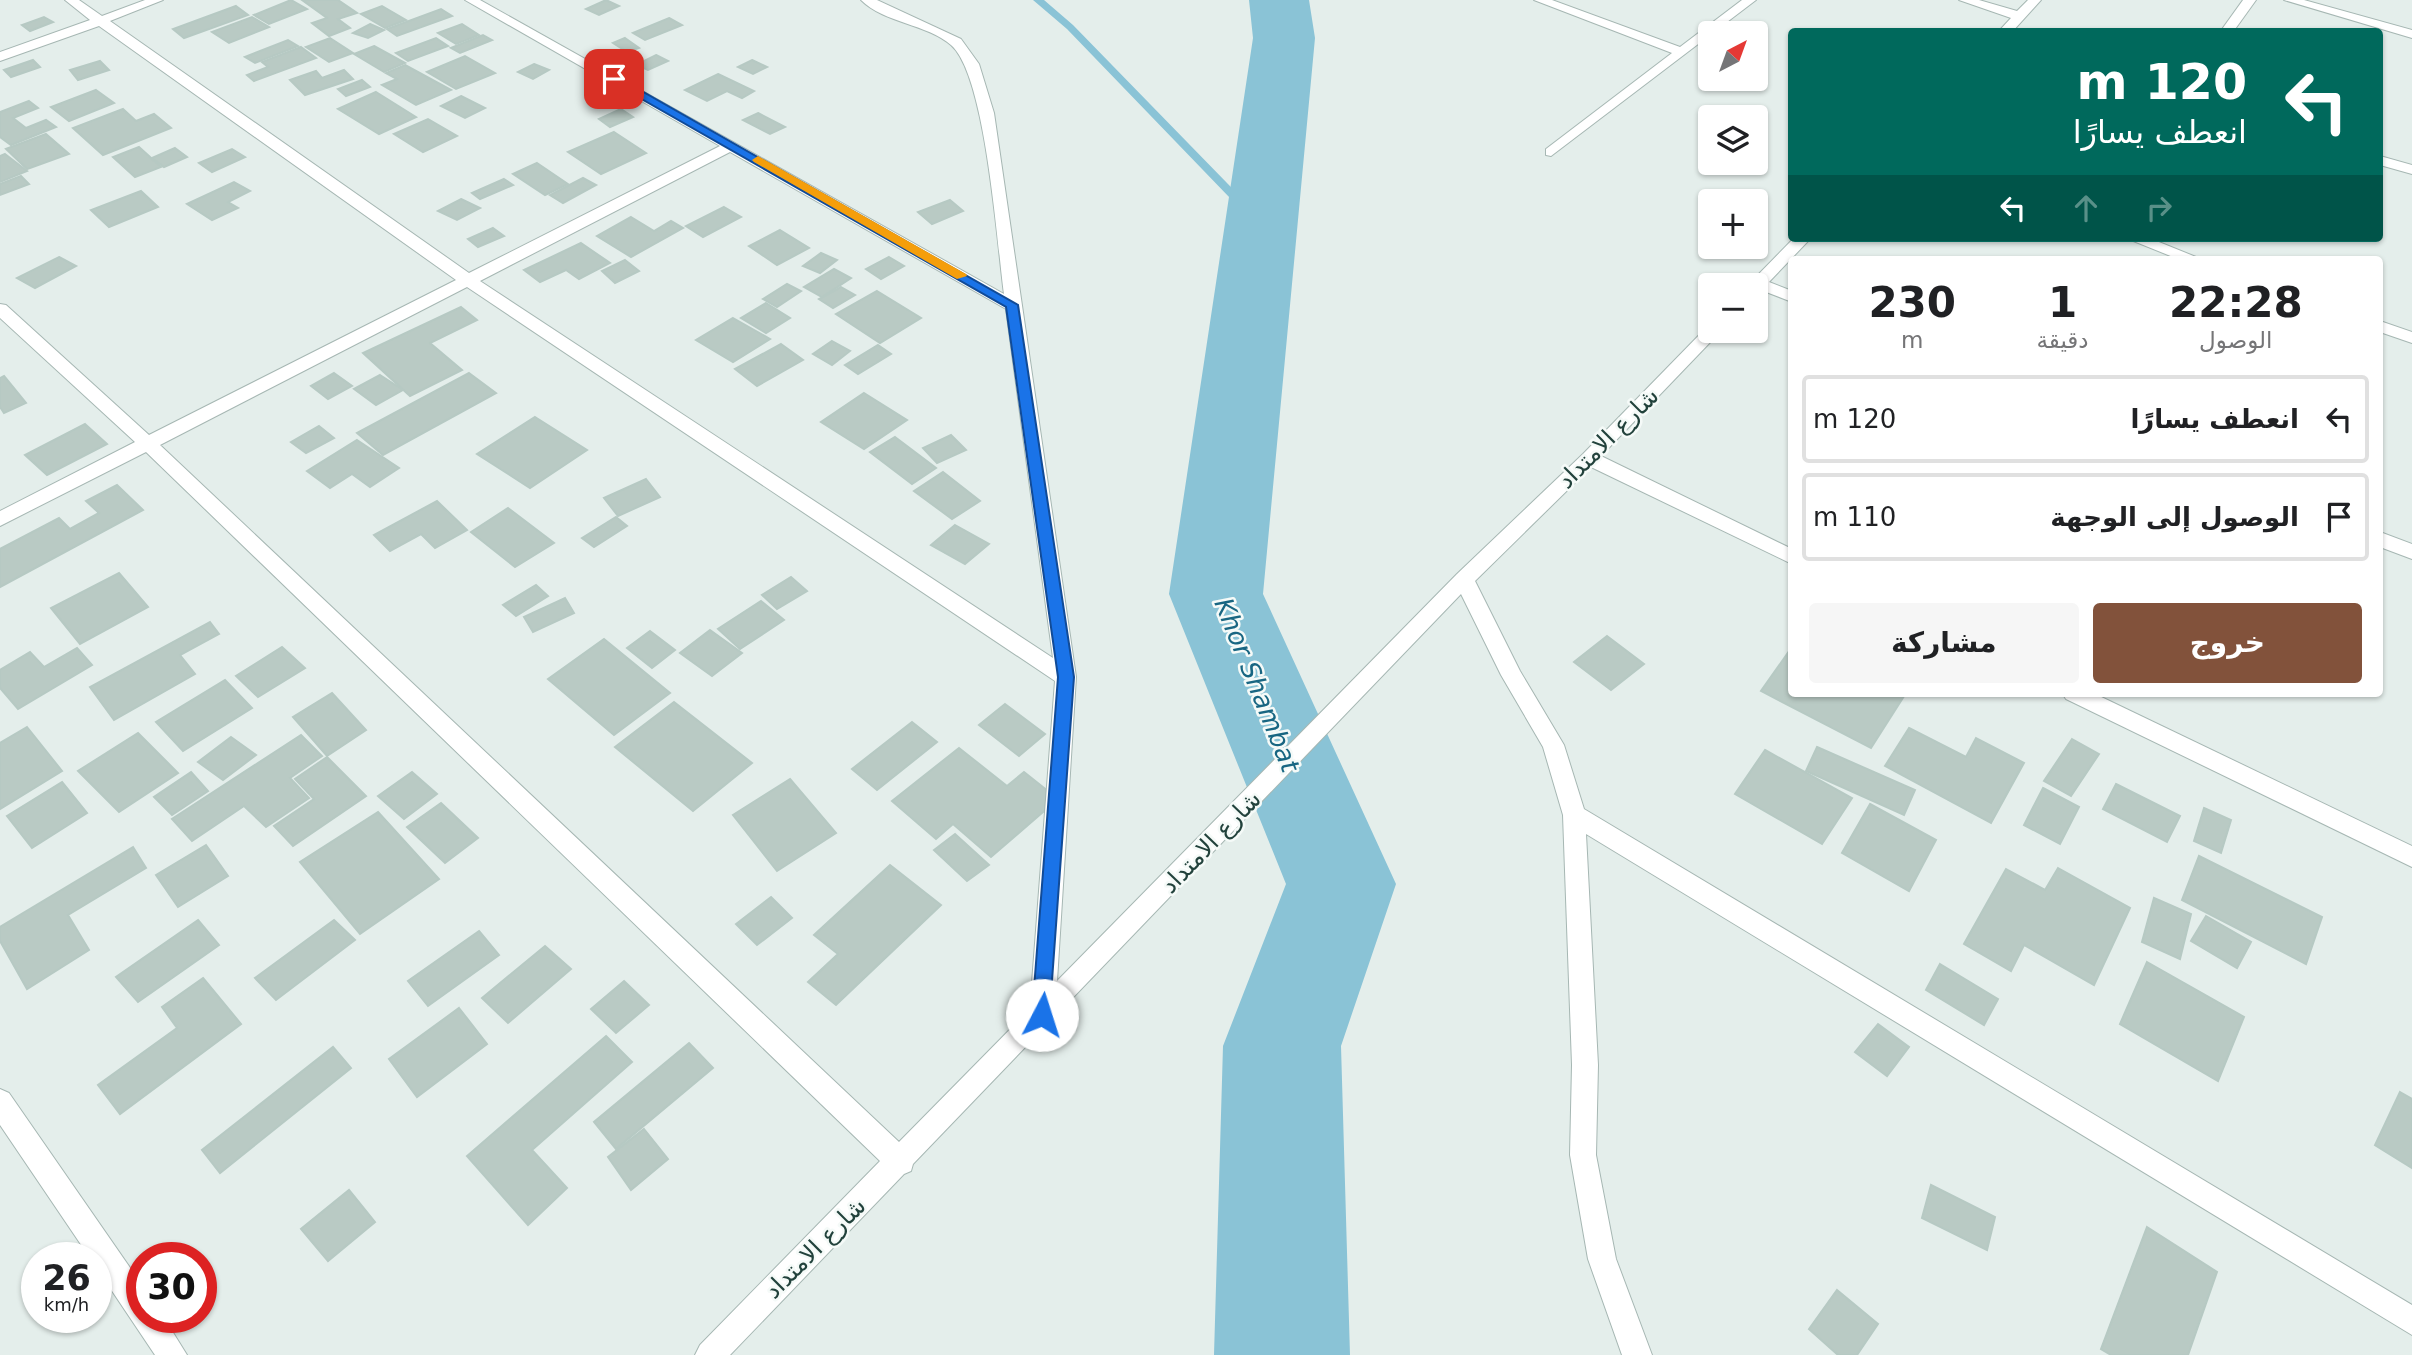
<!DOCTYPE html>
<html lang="ar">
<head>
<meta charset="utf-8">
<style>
	body { margin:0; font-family:"DejaVu Sans",Cairo,sans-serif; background:#f6f6f6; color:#202124; direction:rtl; height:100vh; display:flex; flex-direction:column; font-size:26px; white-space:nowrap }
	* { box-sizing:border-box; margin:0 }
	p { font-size:23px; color:#757577 }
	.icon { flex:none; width:38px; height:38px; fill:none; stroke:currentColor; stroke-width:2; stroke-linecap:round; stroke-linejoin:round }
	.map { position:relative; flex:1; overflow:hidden; direction:ltr }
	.panel { position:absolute; left:1788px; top:256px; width:595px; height:441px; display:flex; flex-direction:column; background:#fff; border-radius:7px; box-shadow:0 2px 5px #0004; direction:rtl }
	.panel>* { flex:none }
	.top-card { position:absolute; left:1788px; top:28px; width:595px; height:214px; border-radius:7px; box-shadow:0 2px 5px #0004; direction:rtl; background:#00695c; color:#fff; overflow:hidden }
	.needle { width:46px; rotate:41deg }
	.fabs { position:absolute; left:1698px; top:21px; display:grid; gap:14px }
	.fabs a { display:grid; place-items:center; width:70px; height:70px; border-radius:7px; background:#fff; box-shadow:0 2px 5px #0004; font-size:35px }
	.speed { position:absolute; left:21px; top:1242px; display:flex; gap:14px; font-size:35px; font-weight:700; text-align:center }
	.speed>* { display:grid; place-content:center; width:91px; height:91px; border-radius:50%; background:#fff; box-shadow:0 2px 5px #0004; line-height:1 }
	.speed small { font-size:18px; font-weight:400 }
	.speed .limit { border:10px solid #d22; background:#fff; color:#111 }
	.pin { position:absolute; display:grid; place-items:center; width:60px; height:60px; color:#fff; margin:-30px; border-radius:14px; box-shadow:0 4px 10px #0006 }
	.me { position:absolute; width:77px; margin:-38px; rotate:5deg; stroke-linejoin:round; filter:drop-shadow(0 0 5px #0008) }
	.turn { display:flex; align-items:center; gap:24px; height:147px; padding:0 21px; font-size:32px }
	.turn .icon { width:91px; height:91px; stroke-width:2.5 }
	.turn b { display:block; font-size:49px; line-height:60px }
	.lanes { display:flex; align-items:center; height:66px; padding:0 21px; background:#0003; justify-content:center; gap:35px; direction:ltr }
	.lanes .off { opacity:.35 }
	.eta { display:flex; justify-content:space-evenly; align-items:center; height:119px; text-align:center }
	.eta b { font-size:42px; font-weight:800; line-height:49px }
	.button { display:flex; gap:14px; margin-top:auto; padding:14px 21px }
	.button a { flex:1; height:80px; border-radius:7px; background:#82523b; color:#fff; font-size:28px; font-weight:800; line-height:80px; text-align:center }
	.button a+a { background:#f6f6f6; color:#202124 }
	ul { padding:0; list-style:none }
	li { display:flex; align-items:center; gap:21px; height:88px; margin:0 14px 10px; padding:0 7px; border:4px solid #e0e0e0; border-radius:7px }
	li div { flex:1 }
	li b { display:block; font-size:26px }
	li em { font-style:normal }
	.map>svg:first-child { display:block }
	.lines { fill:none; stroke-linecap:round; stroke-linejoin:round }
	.stream { fill:#8ac3d6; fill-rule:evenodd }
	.river { fill:#8ac3d6; fill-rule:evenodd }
	.building { fill:#b9cac4; stroke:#b6c9c3; stroke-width:2 }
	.minor-casing { stroke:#a6b7b3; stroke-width:2 }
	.minor { fill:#fff; fill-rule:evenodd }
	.route { fill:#1a73e8; stroke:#114b97; stroke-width:2 }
	.slow { fill:#f59e0b }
	.labels { text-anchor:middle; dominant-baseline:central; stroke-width:5; stroke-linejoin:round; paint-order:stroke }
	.street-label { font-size:24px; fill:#22423c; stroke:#f5faf8 }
	.water-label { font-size:26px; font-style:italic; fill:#186682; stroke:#f5faf8 }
</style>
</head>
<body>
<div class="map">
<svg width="2412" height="1355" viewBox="0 0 2412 1355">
	<rect width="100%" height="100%" fill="#e4eeeb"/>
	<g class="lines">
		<!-- stream -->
		<polygon class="stream" points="1033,0 1044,0 1073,25 1265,222 1265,226 1257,226 1067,29"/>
		<!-- river -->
		<polygon class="river" points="1249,0 1309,0 1315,38 1263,594 1396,884 1341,1046 1350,1355 1214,1355 1223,1046 1286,884 1169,594 1253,38"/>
	</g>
	<!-- building -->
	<g class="building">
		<polygon points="291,0 307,9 269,24 254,15"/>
		<polygon points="302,0 338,0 357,13 338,19 350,28 329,36 312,23 327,18"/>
		<polygon points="606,0 619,6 599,15 586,9"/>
		<polygon points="236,6 248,15 184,38 173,29"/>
		<polygon points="382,6 406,20 385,28 361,14"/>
		<polygon points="441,9 452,16 397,36 387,29"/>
		<polygon points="44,17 53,22 30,31 22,25"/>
		<polygon points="252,17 269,27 229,43 212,32"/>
		<polygon points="669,18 682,25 645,40 633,33"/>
		<polygon points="370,24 384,30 368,38 353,33"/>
		<polygon points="462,24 479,35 456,44 438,33"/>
		<polygon points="483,35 492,40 460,53 451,48"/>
		<polygon points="330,38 353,53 329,62 306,47"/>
		<polygon points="436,38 448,46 408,61 396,53"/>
		<polygon points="625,38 639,48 627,52 613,43"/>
		<polygon points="288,40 298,46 255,63 245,57"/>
		<polygon points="374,46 405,63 384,72 354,54"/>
		<polygon points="301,47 316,58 254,81 247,75 268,67 262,62"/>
		<polygon points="656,55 668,61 648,70 636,65"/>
		<polygon points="465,56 495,73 456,89 427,72"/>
		<polygon points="33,60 40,67 11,77 4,70"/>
		<polygon points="752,60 767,67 753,74 738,67"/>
		<polygon points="100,61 109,70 78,80 70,70"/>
		<polygon points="534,64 549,70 533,79 518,72"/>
		<polygon points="405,65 451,90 416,105 382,85 397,79 386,73"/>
		<polygon points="344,70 353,79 305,95 290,80 316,71 322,78"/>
		<polygon points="718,74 754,91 742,98 727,91 707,101 685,90"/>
		<polygon points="362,80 370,87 346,96 338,89"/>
		<polygon points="96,90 114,103 69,121 51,107"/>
		<polygon points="376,92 416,117 379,134 338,109"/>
		<polygon points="461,96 485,108 465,118 441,106"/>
		<polygon points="29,101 38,108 13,118 26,128 46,120 56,127 11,145 0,137 0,112"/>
		<polygon points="123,109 136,121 154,114 171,128 103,155 73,128"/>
		<polygon points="621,109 633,117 610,127 599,119"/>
		<polygon points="758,113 785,127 770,134 743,120"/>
		<polygon points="428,119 457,136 423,152 394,134"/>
		<polygon points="614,132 646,153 601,174 568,152"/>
		<polygon points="46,134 69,154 27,169 6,149"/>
		<polygon points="139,147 161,167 135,177 113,157"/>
		<polygon points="175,148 187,157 164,167 152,158"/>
		<polygon points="232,149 245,157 212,172 199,163"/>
		<polygon points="5,154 27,171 0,182 0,156"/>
		<polygon points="537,163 568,184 545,195 513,174"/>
		<polygon points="21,176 29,184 0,195 0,184"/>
		<polygon points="583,178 596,185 563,203 550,195"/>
		<polygon points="504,179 513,185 480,199 472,193"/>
		<polygon points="234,182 250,191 228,202 238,208 212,220 187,204"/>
		<polygon points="141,191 158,207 109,227 91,210"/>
		<polygon points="461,199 480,208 457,220 438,211"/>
		<polygon points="950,200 963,211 932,224 918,212"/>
		<polygon points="724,207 741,217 703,237 686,226"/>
		<polygon points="631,217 654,231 671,221 683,228 631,257 597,236"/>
		<polygon points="493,228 504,236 478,247 468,239"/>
		<polygon points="780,230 809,248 777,265 749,246"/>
		<polygon points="581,243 610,263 579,279 566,270 540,282 524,270"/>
		<polygon points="821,253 837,260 820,273 803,266"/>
		<polygon points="59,257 76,266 35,288 17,278"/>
		<polygon points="889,257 904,266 881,279 866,269"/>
		<polygon points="625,260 639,271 615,283 602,271"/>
		<polygon points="834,269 851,278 822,297 804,287"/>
		<polygon points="787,284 801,291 777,307 763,299"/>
		<polygon points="841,287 855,295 833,308 819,299"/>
		<polygon points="877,291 921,318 880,343 836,314"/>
		<polygon points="766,303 790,318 766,333 741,318"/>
		<polygon points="461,307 477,320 430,343 462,370 410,396 363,353"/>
		<polygon points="733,318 770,339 733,362 696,340"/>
		<polygon points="832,341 850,351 832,365 813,354"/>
		<polygon points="781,344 803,360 757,386 735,369"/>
		<polygon points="878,345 891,354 858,374 845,365"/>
		<polygon points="334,373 352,386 328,399 311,386"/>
		<polygon points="469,373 496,393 383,455 357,433"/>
		<polygon points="380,375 403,390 376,405 354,389"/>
		<polygon points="4,376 26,403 4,413 0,407 0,378"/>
		<polygon points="864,393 907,420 864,449 821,422"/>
		<polygon points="535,417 587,450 530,488 477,454"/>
		<polygon points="85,424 107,444 47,475 25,455"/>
		<polygon points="319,426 334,438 306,453 291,442"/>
		<polygon points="951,435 966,450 937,463 923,448"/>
		<polygon points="895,437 936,468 912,484 870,452"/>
		<polygon points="357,440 399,468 370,487 352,474 330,488 307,471"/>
		<polygon points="943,472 980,501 952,519 914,491"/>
		<polygon points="646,479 660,497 618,516 604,498"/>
		<polygon points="117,485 143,510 0,587 0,549 59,518 70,529 99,513 86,501"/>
		<polygon points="437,501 467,530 435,548 421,534 390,551 374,535"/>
		<polygon points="508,508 554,543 515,567 471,532"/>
		<polygon points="616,517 627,526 594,547 582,538"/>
		<polygon points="955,525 989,544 965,564 931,545"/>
		<polygon points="119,573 148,607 80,644 51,608"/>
		<polygon points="791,577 807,591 777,609 762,595"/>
		<polygon points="536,585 548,596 516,616 503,605"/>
		<polygon points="565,598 574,613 533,632 524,617"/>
		<polygon points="761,601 784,620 740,649 718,629"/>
		<polygon points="210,622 219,634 180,655 195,674 114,720 90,687"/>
		<polygon points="710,630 742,653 712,676 680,653"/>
		<polygon points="650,631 675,650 652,668 627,648"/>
		<polygon points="1607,636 1644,664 1611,690 1574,662"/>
		<polygon points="604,639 670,693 614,735 548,679"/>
		<polygon points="282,647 305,668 258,697 236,676"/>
		<polygon points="1792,647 1792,693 1906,693 1871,748 1761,691"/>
		<polygon points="77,648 92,665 18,709 0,688 0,670 30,652 44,667"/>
		<polygon points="225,680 252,708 183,751 156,722"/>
		<polygon points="332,693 366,730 327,756 293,717"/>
		<polygon points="674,702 752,763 693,811 615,747"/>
		<polygon points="1005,704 1045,734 1019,756 979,725"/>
		<polygon points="912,722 937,742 877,790 852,769"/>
		<polygon points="27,727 62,771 0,809 0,743"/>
		<polygon points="1909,728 1966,757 1976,738 2024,763 1991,823 1885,766"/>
		<polygon points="138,733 178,773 119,812 78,771"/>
		<polygon points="301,735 322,756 290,778 309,798 266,827 244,806 192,841 172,819"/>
		<polygon points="231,737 256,755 223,780 198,762"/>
		<polygon points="2072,739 2099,754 2071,796 2044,781"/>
		<polygon points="1817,747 1915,790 1904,815 1806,771"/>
		<polygon points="959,748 1007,786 1024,772 1058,799 991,857 953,824 936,839 892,801"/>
		<polygon points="1765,750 1852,798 1822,844 1735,794"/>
		<polygon points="327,757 366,796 293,846 274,826 314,799 295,779"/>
		<polygon points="191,772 208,791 172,815 154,797"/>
		<polygon points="412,772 437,794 404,819 378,796"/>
		<polygon points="790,779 836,833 777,871 733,815"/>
		<polygon points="62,782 87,813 32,848 7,816"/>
		<polygon points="2116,784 2180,816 2167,842 2103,809"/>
		<polygon points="2043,788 2079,807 2060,844 2024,825"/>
		<polygon points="441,803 478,838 445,863 407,827"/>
		<polygon points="1870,804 1936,840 1909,891 1842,853"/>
		<polygon points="2204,808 2231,820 2221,853 2194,841"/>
		<polygon points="378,812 439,879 360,934 300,862"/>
		<polygon points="955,834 989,865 967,881 934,850"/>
		<polygon points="206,845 228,876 178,907 156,875"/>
		<polygon points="133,847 146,868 68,915 89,950 27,989 0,941 0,927"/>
		<polygon points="2199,856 2322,917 2306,964 2182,900"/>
		<polygon points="890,865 941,905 836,1005 808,982 838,954 814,935"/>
		<polygon points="2058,868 2130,908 2094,985 2024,945 2011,971 1964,944 2006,869 2045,890"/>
		<polygon points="771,897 792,918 757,945 736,924"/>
		<polygon points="2154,898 2191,914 2180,959 2142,942"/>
		<polygon points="2206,916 2251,942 2237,968 2191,941"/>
		<polygon points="198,920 219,945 138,1002 116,977"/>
		<polygon points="334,920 355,940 276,1000 255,978"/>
		<polygon points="479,931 499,955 428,1006 408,981"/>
		<polygon points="545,946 571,969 508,1023 482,998"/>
		<polygon points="2147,962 2244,1017 2218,1081 2120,1024"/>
		<polygon points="1940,964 1998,999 1984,1025 1926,990"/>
		<polygon points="203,978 241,1024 120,1114 98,1085 177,1028 162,1007"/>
		<polygon points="624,981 649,1005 616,1033 591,1009"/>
		<polygon points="459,1008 487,1044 417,1097 389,1059"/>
		<polygon points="1878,1024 1909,1047 1887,1076 1855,1052"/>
		<polygon points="606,1036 632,1062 532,1150 567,1188 528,1225 467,1156"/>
		<polygon points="689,1043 713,1068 616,1149 594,1122"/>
		<polygon points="333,1047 351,1068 220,1173 202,1150"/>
		<polygon points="2400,1092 2412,1099 2412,1168 2375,1145"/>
		<polygon points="644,1129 668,1159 631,1190 608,1157"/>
		<polygon points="1931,1185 1995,1217 1987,1250 1922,1218"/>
		<polygon points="349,1190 375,1222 328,1261 301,1229"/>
		<polygon points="2147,1227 2217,1272 2188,1355 2111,1355 2101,1349"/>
		<polygon points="1837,1290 1878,1324 1857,1355 1838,1355 1809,1329"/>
	</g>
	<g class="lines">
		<!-- minor casing -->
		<g class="minor-casing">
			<g id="minor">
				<path d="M65,0H79L102,16L145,0H163L110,21L469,273L720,146L465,0H480L1004,294C997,244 986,75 951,45C927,24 884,23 861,0H877L961,39L979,64L994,113L1076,677L1057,981L1457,574L1583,454L1707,327H1710V331H1721L1601,456L1792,549V564L1591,467L1475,581L1520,671L1564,745L1584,809L2412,1305V1335L1586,834L1598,1065L1596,1155L1616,1259L1652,1355H1622L1588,1259L1570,1155L1572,1065L1563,815L1543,747L1501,675L1461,594L913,1164L911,1171L904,1174L730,1355H695L700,1345L880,1161L146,452L0,526V511L135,442L0,318V304L6,305L149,435L456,280L99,26L0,61V52L90,20ZM730,152L1006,309L1053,658L480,281ZM467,287L1055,681L1030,1009L899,1142L160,445Z"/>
				<polygon points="1534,0 1552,0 1680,47 1742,0 1756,0 1551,156 1546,155 1546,149 1672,53"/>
				<polygon points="1959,0 1979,0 2017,11 2028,0 2041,0 2012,32 1998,32 2011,18"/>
				<polygon points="2243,0 2256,0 2233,32 2220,32"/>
				<polygon points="2284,0 2304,0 2412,30 2412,38"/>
				<polygon points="2380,156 2412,165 2412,174 2380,165"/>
				<polygon points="1794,238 1811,238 1769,282 1792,291 1792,302 1761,290 1755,292 1755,285 1749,284"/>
				<polygon points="2126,238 2149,238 2201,259 2178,259"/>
				<polygon points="2380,321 2412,332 2412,343 2380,332"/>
				<polygon points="2380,532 2412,544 2412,559 2380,547"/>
				<polygon points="2062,693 2093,693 2412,846 2412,867 2066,699"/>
				<polygon points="0,1089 9,1093 142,1285 142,1318 164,1318 187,1355 155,1355 96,1267 96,1258 90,1258 0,1125"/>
			</g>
		</g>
		<!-- minor -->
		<use href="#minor" class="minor"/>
	</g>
	<!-- route -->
	<polygon class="route" points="610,77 617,77 1018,305 1074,677 1049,1022 1042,1024 1035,1022 1032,1015 1058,677 1006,307 610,81"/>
	<!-- slow -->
	<polygon class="slow" points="758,156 966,274 967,276 957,279 754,162 752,160"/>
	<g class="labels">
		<!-- street labels -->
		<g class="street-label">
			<text transform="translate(1608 438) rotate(-45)">شارع الامتداد</text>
			<text transform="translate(1211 842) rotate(-46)">شارع الامتداد</text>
			<text transform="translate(815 1248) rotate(-45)">شارع الامتداد</text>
		</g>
		<!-- water labels -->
		<g class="water-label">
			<text transform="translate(1257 685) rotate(68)">Khor Shambat</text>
		</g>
	</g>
</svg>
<div class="fabs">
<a><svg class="needle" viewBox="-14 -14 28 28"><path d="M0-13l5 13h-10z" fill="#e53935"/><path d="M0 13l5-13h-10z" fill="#757577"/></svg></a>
<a><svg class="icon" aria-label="layers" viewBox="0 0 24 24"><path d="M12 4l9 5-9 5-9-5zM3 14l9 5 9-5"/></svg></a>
<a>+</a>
<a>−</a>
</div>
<div class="speed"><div>26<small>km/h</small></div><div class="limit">30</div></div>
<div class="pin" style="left:614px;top:79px;background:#d93025"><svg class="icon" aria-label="arrive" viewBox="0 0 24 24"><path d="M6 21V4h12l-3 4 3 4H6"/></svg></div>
<svg class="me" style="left:1042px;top:1015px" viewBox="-20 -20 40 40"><circle r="19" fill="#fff"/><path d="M0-13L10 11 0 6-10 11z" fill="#1a73e8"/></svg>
<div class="top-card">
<div class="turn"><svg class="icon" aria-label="left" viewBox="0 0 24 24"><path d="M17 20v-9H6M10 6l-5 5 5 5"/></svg><div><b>120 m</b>انعطف يسارًا</div></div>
<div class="lanes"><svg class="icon" aria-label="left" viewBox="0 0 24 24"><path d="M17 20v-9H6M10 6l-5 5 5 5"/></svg><svg class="icon off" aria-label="ahead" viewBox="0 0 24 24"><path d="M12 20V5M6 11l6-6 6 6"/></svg><svg class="icon off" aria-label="right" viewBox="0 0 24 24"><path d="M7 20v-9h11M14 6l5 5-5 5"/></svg></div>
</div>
<section class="panel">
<div class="eta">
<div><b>22:28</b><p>الوصول</p></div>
<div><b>1</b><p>دقيقة</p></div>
<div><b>230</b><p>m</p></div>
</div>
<ul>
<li><svg class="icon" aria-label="left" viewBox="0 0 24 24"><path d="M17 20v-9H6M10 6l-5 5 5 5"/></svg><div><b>انعطف يسارًا</b></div><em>120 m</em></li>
<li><svg class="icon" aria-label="arrive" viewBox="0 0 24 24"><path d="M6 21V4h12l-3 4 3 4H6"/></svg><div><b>الوصول إلى الوجهة</b></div><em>110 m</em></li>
</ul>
<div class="button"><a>خروج</a><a>مشاركة</a></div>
</section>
</div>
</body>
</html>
